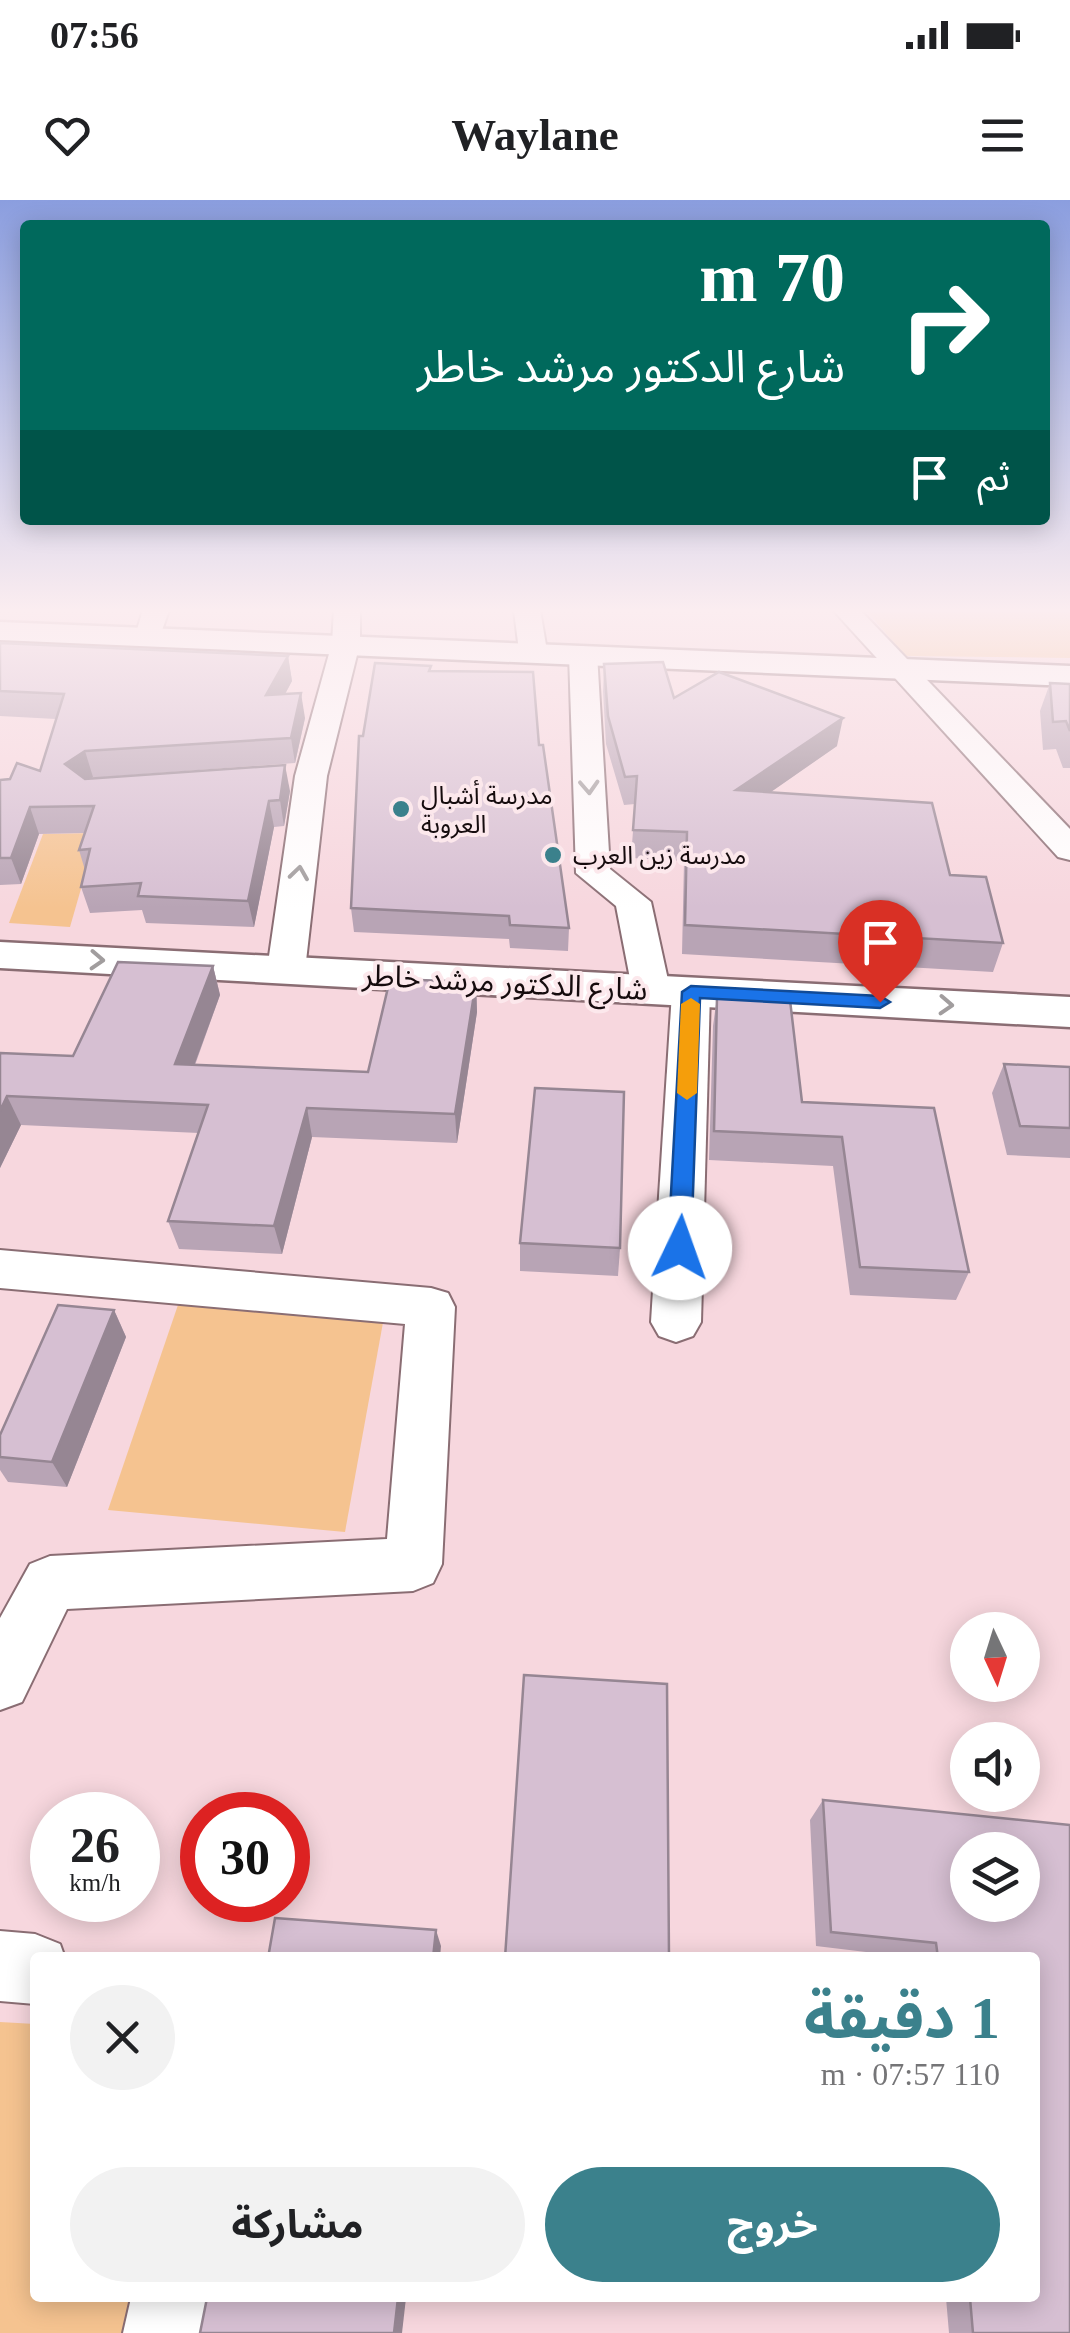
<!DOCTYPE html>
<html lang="ar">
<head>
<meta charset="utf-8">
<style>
	body { margin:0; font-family:"Times New Roman","Noto Sans Arabic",serif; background:#f2f2f2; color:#202124; direction:rtl; height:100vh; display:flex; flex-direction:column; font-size:38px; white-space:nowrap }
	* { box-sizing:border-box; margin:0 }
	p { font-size:32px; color:#757577 }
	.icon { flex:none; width:55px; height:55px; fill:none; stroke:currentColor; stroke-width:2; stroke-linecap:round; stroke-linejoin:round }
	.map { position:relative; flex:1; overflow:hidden; direction:ltr }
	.side { position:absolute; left:30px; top:1752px; width:1010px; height:350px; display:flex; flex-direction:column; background:#fff; border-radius:10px; box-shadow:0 5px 25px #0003; direction:rtl }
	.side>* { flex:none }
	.guide { position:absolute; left:20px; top:20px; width:1030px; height:305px; border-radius:10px; box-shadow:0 5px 25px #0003; direction:rtl; background:#00695c; color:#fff; overflow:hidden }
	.needle { width:65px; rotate:176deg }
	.controls { position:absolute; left:950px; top:1412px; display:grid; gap:20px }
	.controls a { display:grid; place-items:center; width:90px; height:90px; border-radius:50%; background:#fff; box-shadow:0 5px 25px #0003; font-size:50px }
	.speed { position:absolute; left:30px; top:1592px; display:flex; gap:20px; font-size:50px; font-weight:700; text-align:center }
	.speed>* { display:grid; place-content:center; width:130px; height:130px; border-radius:50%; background:#fff; box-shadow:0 5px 25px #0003; line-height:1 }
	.speed small { font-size:25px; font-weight:400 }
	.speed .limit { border:15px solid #d22; background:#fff; color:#111 }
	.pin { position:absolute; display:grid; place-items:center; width:85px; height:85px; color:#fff; margin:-102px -42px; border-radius:50% 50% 50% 0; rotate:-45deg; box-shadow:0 0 10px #0007 }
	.pin .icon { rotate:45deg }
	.me { position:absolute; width:110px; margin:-55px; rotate:3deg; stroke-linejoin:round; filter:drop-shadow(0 0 8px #0008) }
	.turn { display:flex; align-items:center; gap:35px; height:210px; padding:0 40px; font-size:45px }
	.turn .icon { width:130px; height:130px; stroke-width:2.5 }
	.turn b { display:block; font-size:70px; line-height:85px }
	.then { display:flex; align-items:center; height:95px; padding:0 40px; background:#0003; gap:20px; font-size:38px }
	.round { display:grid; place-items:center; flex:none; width:105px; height:105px; border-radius:52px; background:#f2f2f2 }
	.head { display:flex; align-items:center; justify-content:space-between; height:170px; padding:0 40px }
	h1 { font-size:60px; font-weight:700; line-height:75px; color:#3b818c }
	.button { display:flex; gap:20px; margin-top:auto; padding:20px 40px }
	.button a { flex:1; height:115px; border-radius:60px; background:#3b818c; color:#fff; font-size:40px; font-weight:700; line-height:115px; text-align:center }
	.button a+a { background:#f2f2f2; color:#202124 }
	.status { display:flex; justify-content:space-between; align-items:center; height:70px; padding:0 50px; background:#fff; direction:ltr }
	.status svg { height:28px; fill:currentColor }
	header { display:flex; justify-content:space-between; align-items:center; height:130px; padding:0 40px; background:#fff; font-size:45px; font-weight:700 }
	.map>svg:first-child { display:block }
	.green { fill:#f5c390 }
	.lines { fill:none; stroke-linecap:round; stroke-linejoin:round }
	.street-casing { stroke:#8a6d73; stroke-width:4 }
	.primary-casing { stroke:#8a6d73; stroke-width:5 }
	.street { fill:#fff; fill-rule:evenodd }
	.primary { fill:#fff; fill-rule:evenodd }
	.wall { fill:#b8a4b5 }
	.shaded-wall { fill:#968693 }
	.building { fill:#d6bfd2; stroke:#968693; stroke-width:2.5; fill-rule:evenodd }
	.oneway { stroke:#a19d9e }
	.route { fill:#1a73e8; stroke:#114b97; stroke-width:2.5 }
	.slow { fill:#f59e0b }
	.poi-dot { fill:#3b818c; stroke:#fce8ec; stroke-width:4 }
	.labels { text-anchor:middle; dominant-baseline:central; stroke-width:8; stroke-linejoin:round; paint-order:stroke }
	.far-poi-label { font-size:25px; fill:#150b0d; stroke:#fce8ec; text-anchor:start }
	.street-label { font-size:30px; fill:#150b0d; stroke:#fce8ec }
</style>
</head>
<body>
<div class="status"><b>07:56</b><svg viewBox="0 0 49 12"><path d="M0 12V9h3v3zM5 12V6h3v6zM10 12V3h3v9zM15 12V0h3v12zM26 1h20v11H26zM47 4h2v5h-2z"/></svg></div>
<header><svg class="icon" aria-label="menu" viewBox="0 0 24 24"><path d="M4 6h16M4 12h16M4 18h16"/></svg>Waylane<svg class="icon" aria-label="heart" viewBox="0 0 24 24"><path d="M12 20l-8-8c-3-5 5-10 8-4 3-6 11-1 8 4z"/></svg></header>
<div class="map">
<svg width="1070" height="2133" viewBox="0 0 1070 2133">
	<rect width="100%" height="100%" fill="#f7d7de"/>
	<!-- green -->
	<g class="green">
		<polygon points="866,410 1070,410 1070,458 905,456"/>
		<polygon points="97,633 70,727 9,723 43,634"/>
		<polygon points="179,1102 384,1117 345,1332 108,1310"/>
		<polygon points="0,1822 35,1824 35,2098 162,2098 155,2133 0,2133"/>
	</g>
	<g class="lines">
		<!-- street casing -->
		<g class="street-casing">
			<g id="street">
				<polygon points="143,410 169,410 158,442 138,442 135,436"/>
				<polygon points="334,410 360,410 360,443 327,576 305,770 299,778 273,778 267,770 295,576 332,443"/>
				<polygon points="514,410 540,410 547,451 543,457 533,459 519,451"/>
				<polygon points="833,410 860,410 1070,629 1070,660 1058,657"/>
				<polygon points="583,446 597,454 610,669 651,702 670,789 665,798 651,801 637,798 632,789 616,706 576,673 569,454"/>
				<polygon points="691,780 705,783 710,792 701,1122 693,1136 676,1142 659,1136 651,1122 672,792 677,783"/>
				<polygon points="0,1050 431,1088 448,1093 455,1107 442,1364 433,1383 413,1391 67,1409 22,1502 0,1510 0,1418 30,1364 50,1356 387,1339 405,1124 0,1088"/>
				<polygon points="0,1731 35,1734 60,1744 65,1758 35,1758 35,1804 0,1801"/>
				<polygon points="131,2098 212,2098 205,2133 123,2133"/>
			</g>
		</g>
		<!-- primary casing -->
		<g class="primary-casing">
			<g id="primary">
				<polygon points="0,422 1070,466 1070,486 0,440"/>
				<polygon points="0,742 1070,797 1070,827 0,768"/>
			</g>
		</g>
		<!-- street -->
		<use href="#street" class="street"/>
		<!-- primary -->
		<use href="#primary" class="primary"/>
	</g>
	<!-- wall -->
	<g class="wall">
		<polygon points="95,410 142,410 139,412 95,411"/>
		<polygon points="0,443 288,456 292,481 285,494 305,518 295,563 91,578 290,591 284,626 274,627 254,727 146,723 142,710 90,713 81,687 85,670 79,650 84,633 39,634 21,684 0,685 0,580 10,579 40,571 56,519 0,516"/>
		<polygon points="604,464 674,498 837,546 769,593 950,675 1003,743 993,772 682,754 684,661 631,658 635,604 624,605 606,544 603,491"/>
		<polygon points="431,466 431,471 539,545 569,728 568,751 510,748 509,739 354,732 351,708 363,536"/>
		<polygon points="1050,483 1070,484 1070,568 1063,568 1056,549 1043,550 1040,511"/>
		<polygon points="213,766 220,795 195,865 368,872 476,782 477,812 457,943 312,937 282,1054 179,1049 168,1021 199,933 21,925 0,968 0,853 73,856"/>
		<polygon points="717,797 802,902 934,908 969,1072 956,1100 850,1095 833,966 709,960 713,826"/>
		<polygon points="1004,864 1070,867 1070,958 1007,955 992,893"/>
		<polygon points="520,1043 620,1048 618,1076 520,1071"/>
		<polygon points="114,1110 126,1137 67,1287 8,1282 0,1270 0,1235"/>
		<polygon points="823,1600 1070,1625 1070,2133 949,2133 946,2098 1035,2098 1035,1758 916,1758 816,1746 810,1620"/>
	</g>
	<!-- shaded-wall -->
	<g class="shaded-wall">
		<polygon points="288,456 292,481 271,520 266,495"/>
		<polygon points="301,493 305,518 295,563 291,538"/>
		<polygon points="843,518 837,546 732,619 736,590"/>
		<polygon points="85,551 93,577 73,590 65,564"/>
		<polygon points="285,565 290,591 284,626 280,600"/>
		<polygon points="269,601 274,627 254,727 248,701"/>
		<polygon points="30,607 39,634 21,684 11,658"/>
		<polygon points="213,766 220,795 184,893 175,864"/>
		<polygon points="476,782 477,812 457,943 455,914"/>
		<polygon points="7,896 21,925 0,968 0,911"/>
		<polygon points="307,908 312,937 282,1054 274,1026"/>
		<polygon points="114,1110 126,1137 67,1287 52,1262"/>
		<polygon points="436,1730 441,1746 440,1758 433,1758"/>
		<polygon points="398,2098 406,2098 402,2133 394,2133"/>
	</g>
	<!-- building -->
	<g class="building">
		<polygon points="0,443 288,456 266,495 301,493 291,538 85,551 65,564 85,579 285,565 280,600 269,601 248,701 138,696 141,683 81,687 90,649 79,650 94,606 30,607 11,658 0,658 0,580 10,579 17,563 40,571 64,494 0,491"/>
		<polygon points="663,462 674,498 719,472 843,518 736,590 932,603 950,675 986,677 1003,743 685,725 687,632 633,630 637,576 625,577 608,516 604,464"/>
		<polygon points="375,463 431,466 429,471 533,472 539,545 543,545 569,728 510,725 509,716 351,708 359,536 363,536"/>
		<polygon points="1050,483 1070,484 1070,531 1066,521 1053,522"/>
		<polygon points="118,762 213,766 175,864 368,872 390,779 476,782 455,914 307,908 274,1026 168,1021 208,905 7,896 0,911 0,853 73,856"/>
		<polygon points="717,797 790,800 802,902 934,908 969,1072 860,1067 842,937 714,931"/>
		<polygon points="1004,864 1070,867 1070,928 1020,926"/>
		<polygon points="535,888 624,892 620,1048 520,1043"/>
		<polygon points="58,1105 114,1110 52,1262 0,1257 0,1235"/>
		<polygon points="524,1475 667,1484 669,1758 505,1758"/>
		<path d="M823,1600L1070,1625V2133H973L970,2098H1035V1758H938L936,1743L831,1732ZM968,1650H1022V1705H968Z"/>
		<polygon points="275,1718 436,1730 433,1758 268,1758"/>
		<polygon points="207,2098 398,2098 394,2133 200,2133"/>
	</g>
	<!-- one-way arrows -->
	<defs><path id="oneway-chevron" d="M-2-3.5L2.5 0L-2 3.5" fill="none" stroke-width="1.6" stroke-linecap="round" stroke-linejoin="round" transform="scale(2.5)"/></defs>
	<g class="oneway">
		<use href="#oneway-chevron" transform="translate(589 587) rotate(87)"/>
		<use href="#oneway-chevron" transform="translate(299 673) rotate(-82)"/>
		<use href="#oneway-chevron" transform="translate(97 760) rotate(3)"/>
		<use href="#oneway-chevron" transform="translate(946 805) rotate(3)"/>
	</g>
	<!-- sky -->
	<linearGradient id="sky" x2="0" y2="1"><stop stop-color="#8b9edf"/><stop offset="0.58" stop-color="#fbedf0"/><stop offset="1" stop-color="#fbedf0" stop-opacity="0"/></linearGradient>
	<rect width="1070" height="708" fill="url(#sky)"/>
	<!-- route -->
	<polygon class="route" points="691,786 880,796 890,802 880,808 700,798 691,1048 680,1057 668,1048 682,792"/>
	<!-- slow -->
	<polygon class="slow" points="691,798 700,804 697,893 687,900 677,893 681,804"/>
	<!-- markers -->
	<g class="poi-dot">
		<circle cx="401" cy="609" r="10"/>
		<circle cx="553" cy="655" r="10"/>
	</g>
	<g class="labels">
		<!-- far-poi labels -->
		<g class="far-poi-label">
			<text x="421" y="595">مدرسة أشبال<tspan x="421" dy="29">العروبة</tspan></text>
			<text x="573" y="655">مدرسة زين العرب</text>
		</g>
		<!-- street labels -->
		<g class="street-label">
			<text transform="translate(505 782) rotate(3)">شارع الدكتور مرشد خاطر</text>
		</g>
	</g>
</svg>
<div class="controls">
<a><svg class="needle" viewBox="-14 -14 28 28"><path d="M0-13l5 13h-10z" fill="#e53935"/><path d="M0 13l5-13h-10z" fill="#757577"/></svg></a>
<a><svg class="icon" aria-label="sound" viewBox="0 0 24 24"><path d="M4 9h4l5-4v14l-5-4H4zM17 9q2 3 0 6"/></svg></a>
<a><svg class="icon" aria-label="layers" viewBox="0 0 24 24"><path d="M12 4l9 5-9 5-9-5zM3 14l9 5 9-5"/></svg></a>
</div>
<div class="speed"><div>26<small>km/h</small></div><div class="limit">30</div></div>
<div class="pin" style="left:880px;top:802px;background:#d93025"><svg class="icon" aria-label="arrive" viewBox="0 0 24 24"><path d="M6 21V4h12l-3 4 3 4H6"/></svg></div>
<svg class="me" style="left:680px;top:1048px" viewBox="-20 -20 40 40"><circle r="19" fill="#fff"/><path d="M0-13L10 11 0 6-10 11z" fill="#1a73e8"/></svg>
<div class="guide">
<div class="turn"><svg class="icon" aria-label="right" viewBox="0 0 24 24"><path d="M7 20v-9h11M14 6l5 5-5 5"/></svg><div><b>70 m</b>شارع الدكتور مرشد خاطر</div></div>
<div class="then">ثم<svg class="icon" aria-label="arrive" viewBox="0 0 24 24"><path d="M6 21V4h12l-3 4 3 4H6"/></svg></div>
</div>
<section class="side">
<div class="head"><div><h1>1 دقيقة</h1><p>110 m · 07:57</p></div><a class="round"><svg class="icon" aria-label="close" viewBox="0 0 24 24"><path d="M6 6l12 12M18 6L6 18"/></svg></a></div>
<div class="button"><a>خروج</a><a>مشاركة</a></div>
</section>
</div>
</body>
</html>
